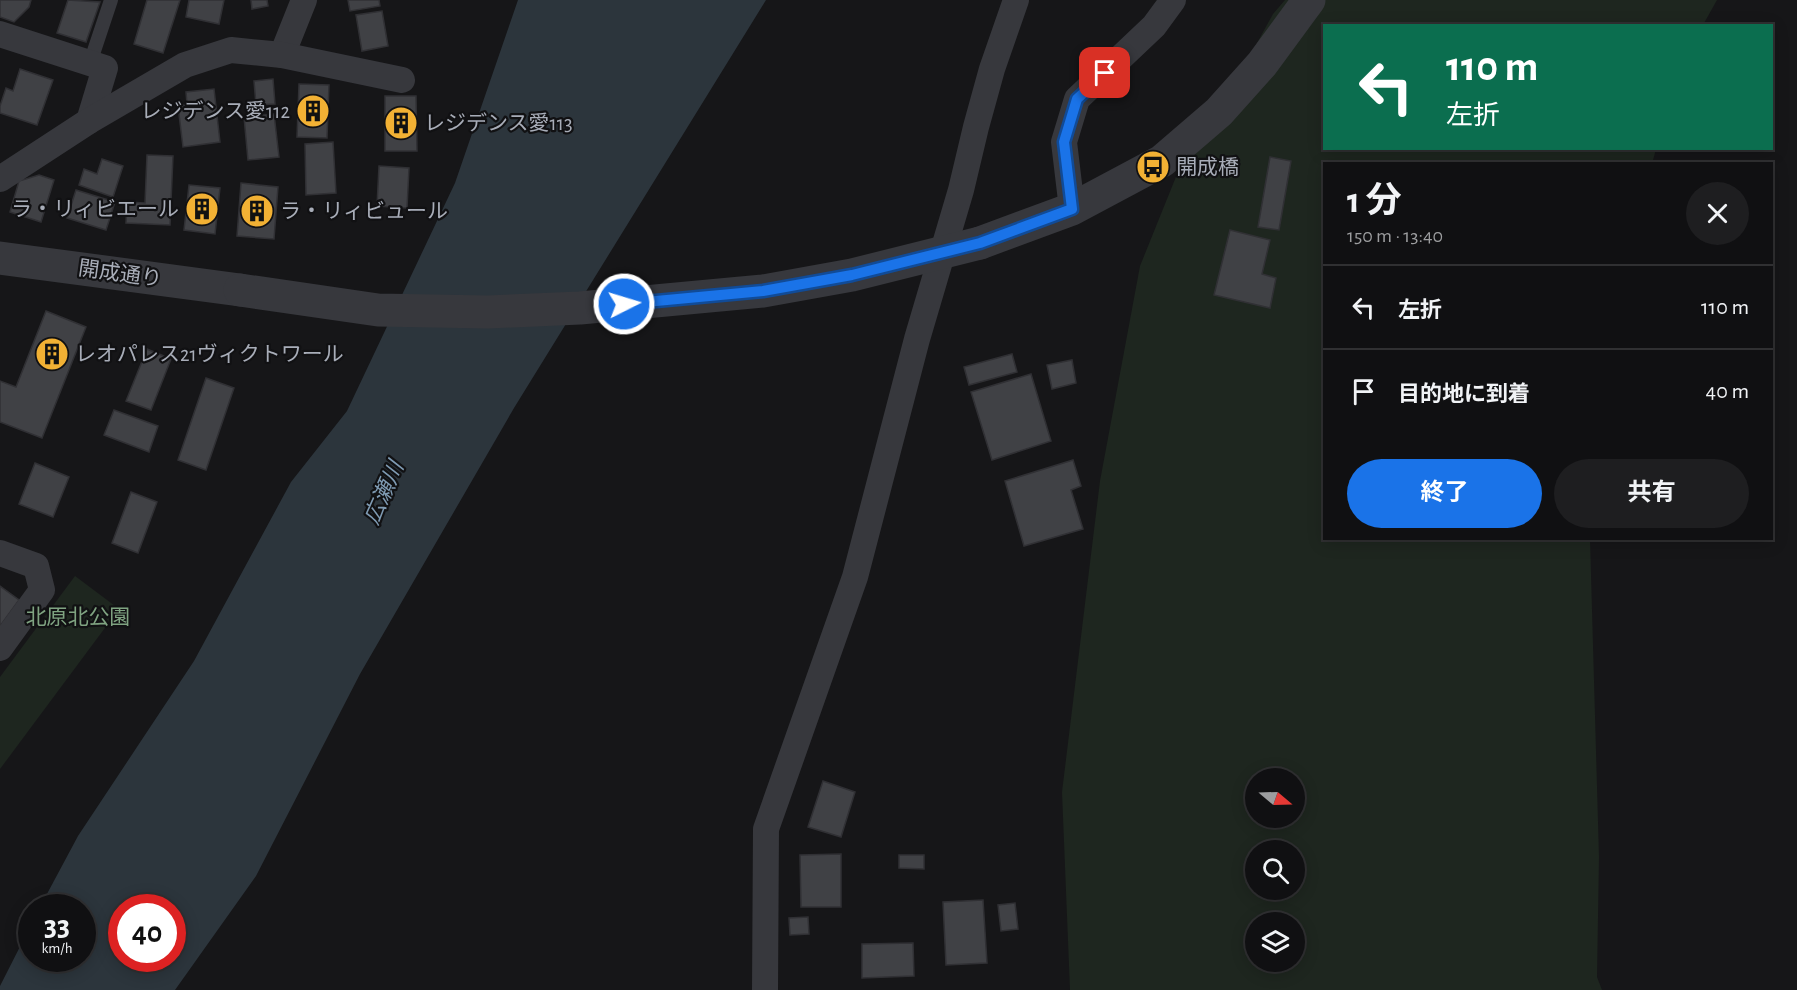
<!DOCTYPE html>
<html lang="ja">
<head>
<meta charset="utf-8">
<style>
	body { margin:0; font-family:"Alegreya Sans","Noto Sans JP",sans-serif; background:#1e1e20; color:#f1f3f6; height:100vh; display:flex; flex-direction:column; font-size:22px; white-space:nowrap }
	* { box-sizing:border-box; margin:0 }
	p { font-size:20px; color:#9c9d9f }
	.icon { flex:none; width:33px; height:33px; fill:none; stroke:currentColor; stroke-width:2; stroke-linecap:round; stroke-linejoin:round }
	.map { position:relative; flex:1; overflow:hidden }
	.side { position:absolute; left:1323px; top:162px; width:450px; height:378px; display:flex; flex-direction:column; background:#101012; border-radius:0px; box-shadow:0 3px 15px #0003,0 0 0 2px #303032 }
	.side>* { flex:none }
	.banner { position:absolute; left:1323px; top:24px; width:450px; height:126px; border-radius:0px; box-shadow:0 3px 15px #0003,0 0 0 2px #303032; background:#0b6e4f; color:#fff; overflow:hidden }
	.needle { width:39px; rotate:109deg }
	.fabs { position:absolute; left:1245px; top:768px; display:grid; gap:12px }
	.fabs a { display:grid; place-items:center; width:60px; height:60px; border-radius:50%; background:#101012; box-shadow:0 3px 15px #0003,0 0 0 2px #303032; font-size:30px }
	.speed { position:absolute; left:18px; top:894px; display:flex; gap:12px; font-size:30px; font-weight:700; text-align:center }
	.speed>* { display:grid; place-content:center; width:78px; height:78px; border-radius:50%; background:#101012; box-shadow:0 3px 15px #0003,0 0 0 2px #303032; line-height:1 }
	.speed small { font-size:15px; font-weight:400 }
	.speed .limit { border:9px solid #d22; background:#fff; color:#111 }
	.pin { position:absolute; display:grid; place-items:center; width:51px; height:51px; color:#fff; margin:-26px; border-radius:12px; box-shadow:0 3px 9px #0006 }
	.me { position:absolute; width:66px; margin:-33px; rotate:85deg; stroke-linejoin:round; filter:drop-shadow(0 0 4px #0008) }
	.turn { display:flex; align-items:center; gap:21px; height:126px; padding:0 24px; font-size:27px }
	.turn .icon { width:78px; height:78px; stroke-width:2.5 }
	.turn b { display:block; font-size:42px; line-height:51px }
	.round { display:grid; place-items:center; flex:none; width:63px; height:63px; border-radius:32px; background:#1e1e20 }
	.overview { display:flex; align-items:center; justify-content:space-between; height:102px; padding:0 24px }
	h1 { font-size:36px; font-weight:700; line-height:45px }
	.cta { display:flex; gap:12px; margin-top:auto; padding:12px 24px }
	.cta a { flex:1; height:69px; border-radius:36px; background:#1a73e8; color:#fff; font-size:24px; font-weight:700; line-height:69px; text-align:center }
	.cta a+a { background:#1e1e20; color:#f1f3f6 }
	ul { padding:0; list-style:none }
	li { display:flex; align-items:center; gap:18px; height:84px; padding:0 24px; border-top:2px solid #303032 }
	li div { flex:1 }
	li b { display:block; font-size:22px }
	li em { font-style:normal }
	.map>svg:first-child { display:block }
	.green { fill:#1e261f; fill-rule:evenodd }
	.water { fill:#2c353c; fill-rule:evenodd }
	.building { fill:#404145; stroke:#303034; stroke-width:1.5 }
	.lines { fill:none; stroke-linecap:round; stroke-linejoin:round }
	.service { stroke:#37383d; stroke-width:14 }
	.minor { stroke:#37383d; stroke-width:26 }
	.tertiary { stroke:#37383d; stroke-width:33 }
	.tertiary-bridge { stroke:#37383d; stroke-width:33 }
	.route-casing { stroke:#114b97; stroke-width:15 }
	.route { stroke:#1a73e8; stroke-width:10 }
	.labels { text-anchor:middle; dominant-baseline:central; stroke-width:4.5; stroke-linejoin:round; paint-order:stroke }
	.poi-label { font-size:21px; fill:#a8adb8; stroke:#111113; text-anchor:start }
	.street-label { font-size:21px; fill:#a8adb8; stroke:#111113 }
	.park-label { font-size:21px; fill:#7fa381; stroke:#111113 }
	.water-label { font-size:22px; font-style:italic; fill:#7f9bb3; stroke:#111113 }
</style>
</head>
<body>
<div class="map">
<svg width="1797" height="990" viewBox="0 0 1797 990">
	<rect width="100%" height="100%" fill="#161618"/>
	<!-- green -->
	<g class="green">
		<path d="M1285,0H1717L1703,25L1324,26V148L1656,149L1652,164H1324V538L1590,539L1599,857L1597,977L1602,990H1070L1062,792L1100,481L1140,266L1188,147L1219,112L1273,14ZM1256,778H1294V818H1256ZM1256,850H1294V890H1256ZM1256,922H1294V962H1256Z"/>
		<polygon points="75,576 119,609 0,769 0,677"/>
	</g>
	<!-- water -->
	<path class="water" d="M518,0H766L514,408L360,674L256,876L175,990H0V986L31,925L32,958H82V908L40,907L78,836L194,661L291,482L347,411L455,183ZM122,908H172V958H122Z"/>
	<!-- building -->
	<g class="building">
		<polygon points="0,0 31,0 29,7 14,22 0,17"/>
		<polygon points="68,0 100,2 86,42 57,33"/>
		<polygon points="147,0 180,0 163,53 134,44"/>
		<polygon points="189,0 224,0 219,24 186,17"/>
		<polygon points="251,0 267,0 268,6 252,9"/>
		<polygon points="348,0 379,0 380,6 350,11"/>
		<polygon points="382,11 388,46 362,51 356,15"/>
		<polygon points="20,69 53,80 37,125 0,113 0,106 6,88 13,91"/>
		<polygon points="273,79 275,104 256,105 254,81"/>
		<polygon points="299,84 329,85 327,138 297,137"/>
		<polygon points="214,89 220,142 183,147 178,106 187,104 186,92"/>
		<polygon points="385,96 416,96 417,151 385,151"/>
		<polygon points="274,114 279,157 248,160 244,117"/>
		<polygon points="333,142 336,193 306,195 305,144"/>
		<polygon points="147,155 173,156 170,225 126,223 127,202 145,203"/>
		<polygon points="1270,157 1291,161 1279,230 1258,227"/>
		<polygon points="102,159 123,166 113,197 79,185 84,169 97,174"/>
		<polygon points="379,166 409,168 407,208 377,206"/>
		<polygon points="39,175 54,180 41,222 10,212 19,181"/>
		<polygon points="241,183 278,187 274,239 237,236"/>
		<polygon points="189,185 220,188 215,234 184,230"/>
		<polygon points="76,190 115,202 106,230 67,218"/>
		<polygon points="1230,230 1270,240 1262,274 1276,278 1270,308 1214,295"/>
		<polygon points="46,311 86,327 42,438 0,422 0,381 16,387"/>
		<polygon points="147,349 171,359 151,410 126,401"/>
		<polygon points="1012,354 1017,372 969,385 964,367"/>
		<polygon points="1072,360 1076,383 1052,389 1047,365"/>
		<polygon points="1031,374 1051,441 992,460 971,392"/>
		<polygon points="206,378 234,388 206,470 178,460"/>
		<polygon points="114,410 158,426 149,452 104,435"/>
		<polygon points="1073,460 1081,486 1071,490 1083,529 1024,546 1005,481"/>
		<polygon points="35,463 69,477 53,517 19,504"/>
		<polygon points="131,492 157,502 138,553 112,543"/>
		<polygon points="0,586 19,600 0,626"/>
		<polygon points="823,781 855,792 841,837 808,827"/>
		<polygon points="841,854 841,907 801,907 800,855"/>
		<polygon points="899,855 924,855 924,869 899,868"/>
		<polygon points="983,900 987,963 946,965 943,902"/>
		<polygon points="1015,903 1018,929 1001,931 998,905"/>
		<polygon points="808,917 809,934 790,935 789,918"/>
		<polygon points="913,943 914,976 862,978 862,944"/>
	</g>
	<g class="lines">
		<!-- service -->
		<polyline class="service" points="90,63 111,0"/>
		<!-- minor -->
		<g class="minor">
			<polyline points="0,34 105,68 89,121"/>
			<polyline points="282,55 304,0"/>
			<polyline points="0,179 89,121 185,65 231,50 282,55 402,80"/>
			<polyline points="1072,209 1064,142 1077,99 1154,26 1173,0"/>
			<polyline points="0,553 36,566 42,590 0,648"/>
			<polyline points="765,990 766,829 855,577 917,339 961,190 976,127 992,69 1016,0"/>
		</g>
		<!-- tertiary -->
		<g class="tertiary">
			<polyline points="980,243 1072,209 1162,161 1219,112 1262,64 1309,0"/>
			<polyline points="0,258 240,290"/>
		</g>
		<!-- tertiary-bridge -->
		<polyline class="tertiary-bridge" points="240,290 378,310 488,312 580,308 763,291 852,275 980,243"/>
	</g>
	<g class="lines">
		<!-- route casing -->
		<g class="route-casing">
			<polyline id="route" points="624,304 763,291 852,275 980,243 1072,209 1064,142 1077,99 1105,73"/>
		</g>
		<!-- route -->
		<use href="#route" class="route"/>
	</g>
	<!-- icons -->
	<defs>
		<g id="building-disc" transform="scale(1.725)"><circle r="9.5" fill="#f2b134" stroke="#111113"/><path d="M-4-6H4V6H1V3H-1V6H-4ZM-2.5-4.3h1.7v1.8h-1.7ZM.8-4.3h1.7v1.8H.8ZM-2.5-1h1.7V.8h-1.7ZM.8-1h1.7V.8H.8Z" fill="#111"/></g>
		<g id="bus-disc" transform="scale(1.725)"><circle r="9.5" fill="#f2b134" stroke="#111113"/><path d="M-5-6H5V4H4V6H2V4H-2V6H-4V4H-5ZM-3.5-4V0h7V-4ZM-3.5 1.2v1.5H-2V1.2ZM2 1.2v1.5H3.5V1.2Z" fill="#111"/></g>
	</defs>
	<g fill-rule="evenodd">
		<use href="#building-disc" x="313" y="111"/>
		<use href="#building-disc" x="401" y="123"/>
		<use href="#bus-disc" x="1153" y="167"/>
		<use href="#building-disc" x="202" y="209"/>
		<use href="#building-disc" x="257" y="211"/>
		<use href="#building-disc" x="52" y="354"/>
	</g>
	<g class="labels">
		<!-- poi labels -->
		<g class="poi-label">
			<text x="290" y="111" text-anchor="end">レジデンス愛112</text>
			<text x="424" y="123">レジデンス愛113</text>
			<text x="1176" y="167">開成橋</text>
			<text x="179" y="209" text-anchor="end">ラ・リィビエール</text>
			<text x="280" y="211">ラ・リィビュール</text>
			<text x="75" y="354">レオパレス21ヴィクトワール</text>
		</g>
		<!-- street labels -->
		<g class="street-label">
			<text transform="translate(120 274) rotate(8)">開成通り</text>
		</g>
		<!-- park labels -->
		<g class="park-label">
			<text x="78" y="617">北原北公園</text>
		</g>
		<!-- water labels -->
		<g class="water-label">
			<text transform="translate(384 493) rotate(-66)">広瀬川</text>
		</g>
	</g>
</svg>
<div class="fabs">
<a><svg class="needle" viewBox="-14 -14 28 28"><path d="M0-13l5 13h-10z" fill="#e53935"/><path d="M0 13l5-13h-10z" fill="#9c9d9f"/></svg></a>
<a><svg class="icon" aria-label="search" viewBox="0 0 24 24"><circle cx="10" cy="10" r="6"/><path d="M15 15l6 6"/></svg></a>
<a><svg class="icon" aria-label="layers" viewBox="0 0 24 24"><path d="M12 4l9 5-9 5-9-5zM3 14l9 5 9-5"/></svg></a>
</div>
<div class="speed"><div>33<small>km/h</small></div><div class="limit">40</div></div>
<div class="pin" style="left:1105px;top:73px;background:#d93025"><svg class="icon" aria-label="arrive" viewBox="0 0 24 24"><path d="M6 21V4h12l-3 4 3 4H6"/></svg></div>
<svg class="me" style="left:624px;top:304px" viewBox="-20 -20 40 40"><circle r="17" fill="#1a73e8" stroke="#fff" stroke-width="3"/><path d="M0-11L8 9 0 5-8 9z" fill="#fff"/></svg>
<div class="banner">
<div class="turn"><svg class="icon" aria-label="left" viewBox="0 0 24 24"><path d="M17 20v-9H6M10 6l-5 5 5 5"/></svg><div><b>110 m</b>左折</div></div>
</div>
<section class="side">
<div class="overview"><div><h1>1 分</h1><p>150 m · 13:40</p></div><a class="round"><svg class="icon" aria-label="close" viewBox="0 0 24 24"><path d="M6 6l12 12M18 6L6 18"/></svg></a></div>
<ul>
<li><svg class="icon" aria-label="left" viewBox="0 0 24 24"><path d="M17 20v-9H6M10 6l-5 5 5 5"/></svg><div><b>左折</b></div><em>110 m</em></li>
<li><svg class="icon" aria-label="arrive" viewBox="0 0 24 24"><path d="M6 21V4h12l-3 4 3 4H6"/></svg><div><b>目的地に到着</b></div><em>40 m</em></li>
</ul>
<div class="cta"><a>終了</a><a>共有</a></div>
</section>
</div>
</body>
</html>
